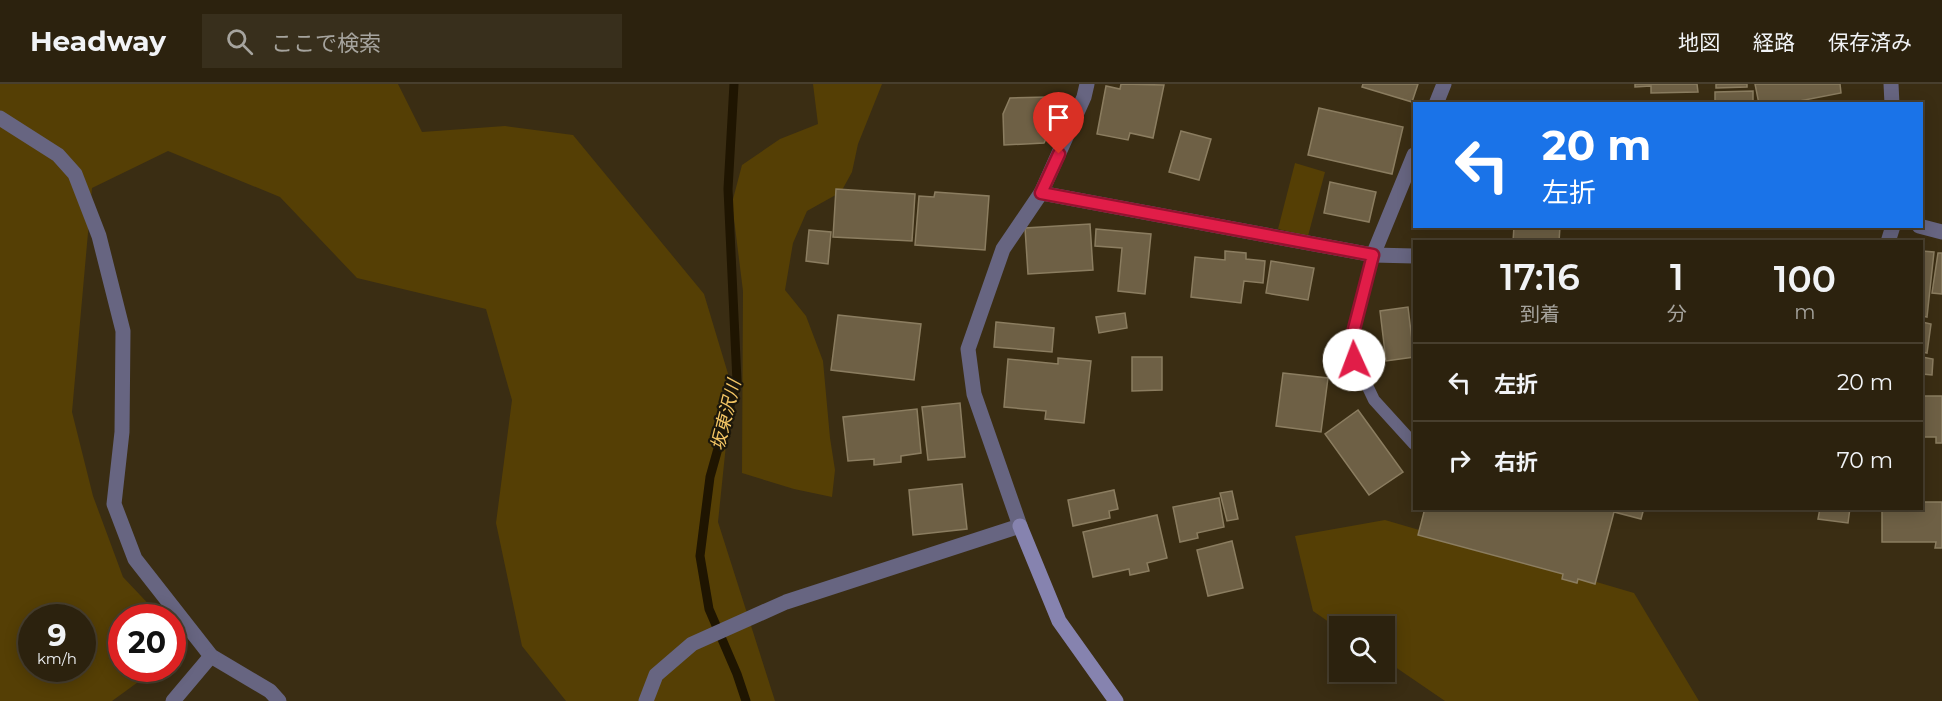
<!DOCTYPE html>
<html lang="ja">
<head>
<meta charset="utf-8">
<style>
	body { margin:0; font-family:Montserrat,"Noto Sans JP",sans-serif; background:#382f1c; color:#f1f3f6; height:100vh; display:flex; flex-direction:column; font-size:22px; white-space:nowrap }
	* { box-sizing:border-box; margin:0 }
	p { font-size:20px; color:#a6a49e }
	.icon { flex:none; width:33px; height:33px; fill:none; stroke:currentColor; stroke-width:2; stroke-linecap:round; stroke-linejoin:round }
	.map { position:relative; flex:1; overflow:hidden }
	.drawer { position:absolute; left:1413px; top:156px; width:510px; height:270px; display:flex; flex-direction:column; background:#2c220e; border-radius:0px; box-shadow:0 3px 15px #0003,0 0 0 2px #483f2e }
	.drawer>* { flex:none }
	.top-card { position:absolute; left:1413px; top:18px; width:510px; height:126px; border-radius:0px; box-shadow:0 3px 15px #0003,0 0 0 2px #483f2e; background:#1a73e8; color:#fff; overflow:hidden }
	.fabs { position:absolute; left:1329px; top:532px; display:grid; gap:12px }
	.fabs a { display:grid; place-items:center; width:66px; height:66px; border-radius:0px; background:#2c220e; box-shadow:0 3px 15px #0003,0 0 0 2px #483f2e; font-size:30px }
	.speed { position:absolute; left:18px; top:520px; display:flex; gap:12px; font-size:30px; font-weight:700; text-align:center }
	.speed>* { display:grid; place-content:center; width:78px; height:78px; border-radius:50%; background:#2c220e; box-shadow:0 3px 15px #0003,0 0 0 2px #483f2e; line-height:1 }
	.speed small { font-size:15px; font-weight:400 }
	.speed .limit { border:9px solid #d22; background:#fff; color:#111 }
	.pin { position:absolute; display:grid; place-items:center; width:51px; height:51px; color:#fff; margin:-62px -26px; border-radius:50% 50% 50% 0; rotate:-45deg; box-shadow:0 0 6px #0007 }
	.pin .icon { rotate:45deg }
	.me { position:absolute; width:66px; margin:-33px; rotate:358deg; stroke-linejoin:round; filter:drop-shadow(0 0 4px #0008) }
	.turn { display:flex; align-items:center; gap:21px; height:126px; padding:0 30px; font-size:27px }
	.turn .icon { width:78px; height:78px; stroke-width:2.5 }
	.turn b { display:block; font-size:42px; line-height:51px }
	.eta { display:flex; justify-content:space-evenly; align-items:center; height:102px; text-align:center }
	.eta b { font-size:36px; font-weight:600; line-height:42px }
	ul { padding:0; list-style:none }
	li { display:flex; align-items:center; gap:18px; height:78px; padding:0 30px; border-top:2px solid #483f2e }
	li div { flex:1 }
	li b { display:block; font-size:22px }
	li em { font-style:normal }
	header { display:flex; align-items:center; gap:36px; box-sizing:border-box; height:84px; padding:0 30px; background:#2c220e; border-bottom:2px solid #483f2e }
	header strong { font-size:28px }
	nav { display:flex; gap:33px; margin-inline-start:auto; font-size:21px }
	.search { width:420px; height:54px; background:#382f1c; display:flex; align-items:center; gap:15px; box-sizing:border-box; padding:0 21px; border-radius:0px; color:#a6a49e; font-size:22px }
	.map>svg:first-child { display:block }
	.green { fill:#553f05; fill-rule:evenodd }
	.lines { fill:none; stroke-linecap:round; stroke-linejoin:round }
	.stream { stroke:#1f1501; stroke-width:9 }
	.building { fill:#6e6045; stroke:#8b7d60; stroke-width:1.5 }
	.lane { stroke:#676581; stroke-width:12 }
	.street { stroke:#676581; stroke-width:15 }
	.secondary { stroke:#8683af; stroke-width:15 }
	.route-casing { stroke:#92132f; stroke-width:15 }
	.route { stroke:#e11d48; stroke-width:10 }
	.labels { text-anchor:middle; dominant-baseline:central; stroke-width:4.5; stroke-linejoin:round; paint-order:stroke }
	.water-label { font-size:18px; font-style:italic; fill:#f3c564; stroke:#1c170b }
</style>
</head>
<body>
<header>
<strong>Headway</strong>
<div class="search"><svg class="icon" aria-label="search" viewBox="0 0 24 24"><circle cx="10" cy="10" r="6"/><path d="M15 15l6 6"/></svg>ここで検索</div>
<nav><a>地図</a><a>経路</a><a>保存済み</a></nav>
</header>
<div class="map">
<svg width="1942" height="617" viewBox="0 0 1942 617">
	<rect width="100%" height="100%" fill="#3a2d13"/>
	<!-- green -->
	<g class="green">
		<path d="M0,0H398L422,48L505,42L573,51L704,210L732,303L718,438L775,617H566L522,562L496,439L512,316L486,225L357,194L280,113L168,67L92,104L72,328L93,412L123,493L157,529V534H122V585H156L112,617H0ZM32,534H82V585H32Z"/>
		<polygon points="813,0 882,0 858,60 852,88 841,108 807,127 793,159 785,206 806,232 823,277 830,354 835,386 832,413 794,405 742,389 743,207 732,119 742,81 780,55 818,40"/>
		<polygon points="1295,79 1325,88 1308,152 1278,145"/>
		<polygon points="1385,436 1634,509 1699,617 1445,617 1385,576 1384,543 1340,543 1339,545 1313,527 1295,452"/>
	</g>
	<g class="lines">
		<!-- stream -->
		<polyline class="stream" points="734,0 728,105 737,297 710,393 700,472 709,525 737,590 746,617"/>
	</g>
	<!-- building -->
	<g class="building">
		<polygon points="1121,0 1164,1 1153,54 1130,49 1128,56 1097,50 1106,2 1120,5"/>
		<polygon points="1363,0 1418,0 1412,18 1362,3"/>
		<polygon points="1635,0 1697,0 1698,8 1651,9 1651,2 1635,3"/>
		<polygon points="1716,0 1747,0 1747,3 1716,4"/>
		<polygon points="1755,0 1840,0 1841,9 1784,20 1759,20"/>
		<polygon points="1753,7 1753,20 1715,20 1715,8"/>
		<polygon points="1047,13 1047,27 1055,27 1056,34 1044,59 1004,61 1003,30 1010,14"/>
		<polygon points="1319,24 1403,43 1392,90 1308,71"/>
		<polygon points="1181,47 1211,55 1199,96 1169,88"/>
		<polygon points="1330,98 1376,108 1369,138 1324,129"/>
		<polygon points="836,105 915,110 912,157 833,153"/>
		<polygon points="935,108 989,112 985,166 915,161 919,112 934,113"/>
		<polygon points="1090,140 1093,186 1028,190 1025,144"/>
		<polygon points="1514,142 1560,142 1559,158 1513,158"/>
		<polygon points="1096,145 1151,150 1145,210 1118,207 1122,164 1095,162"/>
		<polygon points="809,146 831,148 828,180 806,177"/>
		<polygon points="1225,167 1246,169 1246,175 1265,177 1263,199 1244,197 1241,219 1191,213 1195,173 1225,176"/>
		<polygon points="1922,167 1934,168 1927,233 1922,232"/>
		<polygon points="1938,169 1942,169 1942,210 1932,209"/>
		<polygon points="1271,177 1314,184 1308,216 1266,209"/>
		<polygon points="1408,223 1414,273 1386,277 1380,227"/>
		<polygon points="1125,229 1127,244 1099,249 1096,233"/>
		<polygon points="838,231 921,240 914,296 831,286"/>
		<polygon points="996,238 1054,244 1052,268 994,263"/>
		<polygon points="1922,238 1931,240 1927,269 1922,268"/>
		<polygon points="1132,273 1162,273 1162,306 1132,307"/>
		<polygon points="1922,273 1933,275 1932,291 1922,290"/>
		<polygon points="1058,274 1091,277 1084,339 1045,335 1046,327 1004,323 1008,275 1058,280"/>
		<polygon points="1283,289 1328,294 1321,348 1276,342"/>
		<polygon points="1922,312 1942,312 1942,359 1936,359 1936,353 1922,353"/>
		<polygon points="960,319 965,373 928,376 922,323"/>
		<polygon points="917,325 921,369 901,372 901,378 874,381 874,375 848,377 843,333"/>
		<polygon points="1358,326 1403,388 1369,411 1325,350"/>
		<polygon points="962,400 967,445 913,451 909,406"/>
		<polygon points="1114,406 1118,425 1109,427 1110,434 1073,442 1068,416"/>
		<polygon points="1232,407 1238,435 1227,437 1220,409"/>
		<polygon points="1219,414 1224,443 1197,449 1198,454 1180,458 1173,423"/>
		<polygon points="1922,418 1942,418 1942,464 1935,464 1936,458 1882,458 1882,425 1922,424"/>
		<polygon points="1425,424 1644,424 1641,435 1614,428 1595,500 1578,495 1577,499 1562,495 1563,490 1418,451"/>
		<polygon points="1820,424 1850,424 1848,439 1818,435"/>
		<polygon points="1157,431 1167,474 1147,479 1149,487 1130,491 1129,485 1093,493 1083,448"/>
		<polygon points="1232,457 1243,504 1208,512 1197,466"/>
	</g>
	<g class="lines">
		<!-- lane -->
		<polyline class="lane" points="1373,171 1354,245 1355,276 1374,316 1414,360"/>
		<!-- street -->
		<g class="street">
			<polyline points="1891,0 1892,20"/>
			<polyline points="1436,20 1444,0"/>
			<polyline points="0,34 58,71 75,90 99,152 123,247 122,348 114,420 135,475 211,572 270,607 279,617"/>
			<polyline points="1041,109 1373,171 1414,172"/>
			<polyline points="1919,142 1942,148"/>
			<polyline points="1888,158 1893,142"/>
			<polyline points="1373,171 1414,71"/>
			<polyline points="173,617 211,572"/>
			<polyline points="646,617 656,591 692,560 786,518 1020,442 974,310 968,265 1003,165 1041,109 1084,13 1087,0"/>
		</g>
		<!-- secondary -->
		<polyline class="secondary" points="1020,442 1059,537 1116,617"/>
	</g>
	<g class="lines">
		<!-- route casing -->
		<g class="route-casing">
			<polyline id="route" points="1059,70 1041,109 1373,171 1354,245 1354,276"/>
		</g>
		<!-- route -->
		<use href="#route" class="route"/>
	</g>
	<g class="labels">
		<!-- water labels -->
		<g class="water-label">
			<text transform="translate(726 331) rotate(-76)">坂東沢川</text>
		</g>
	</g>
</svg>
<div class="fabs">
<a><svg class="icon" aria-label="search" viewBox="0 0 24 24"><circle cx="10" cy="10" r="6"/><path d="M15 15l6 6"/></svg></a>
</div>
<div class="speed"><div>9<small>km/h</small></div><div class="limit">20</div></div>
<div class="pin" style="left:1059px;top:70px;background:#d93025"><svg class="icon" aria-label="arrive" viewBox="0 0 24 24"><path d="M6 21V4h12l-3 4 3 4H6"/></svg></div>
<svg class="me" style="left:1354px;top:276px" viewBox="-20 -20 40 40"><circle r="19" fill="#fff"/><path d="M0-13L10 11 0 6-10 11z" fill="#e11d48"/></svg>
<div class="top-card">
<div class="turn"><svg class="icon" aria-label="left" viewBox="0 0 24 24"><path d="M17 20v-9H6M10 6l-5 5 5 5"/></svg><div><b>20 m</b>左折</div></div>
</div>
<section class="drawer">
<div class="eta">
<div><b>17:16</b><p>到着</p></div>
<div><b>1</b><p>分</p></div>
<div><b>100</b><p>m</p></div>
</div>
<ul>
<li><svg class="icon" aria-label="left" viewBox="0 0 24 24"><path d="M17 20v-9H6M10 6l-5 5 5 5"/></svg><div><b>左折</b></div><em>20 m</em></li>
<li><svg class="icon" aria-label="right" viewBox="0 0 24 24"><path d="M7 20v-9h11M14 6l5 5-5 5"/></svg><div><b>右折</b></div><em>70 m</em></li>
</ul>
</section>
</div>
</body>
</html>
